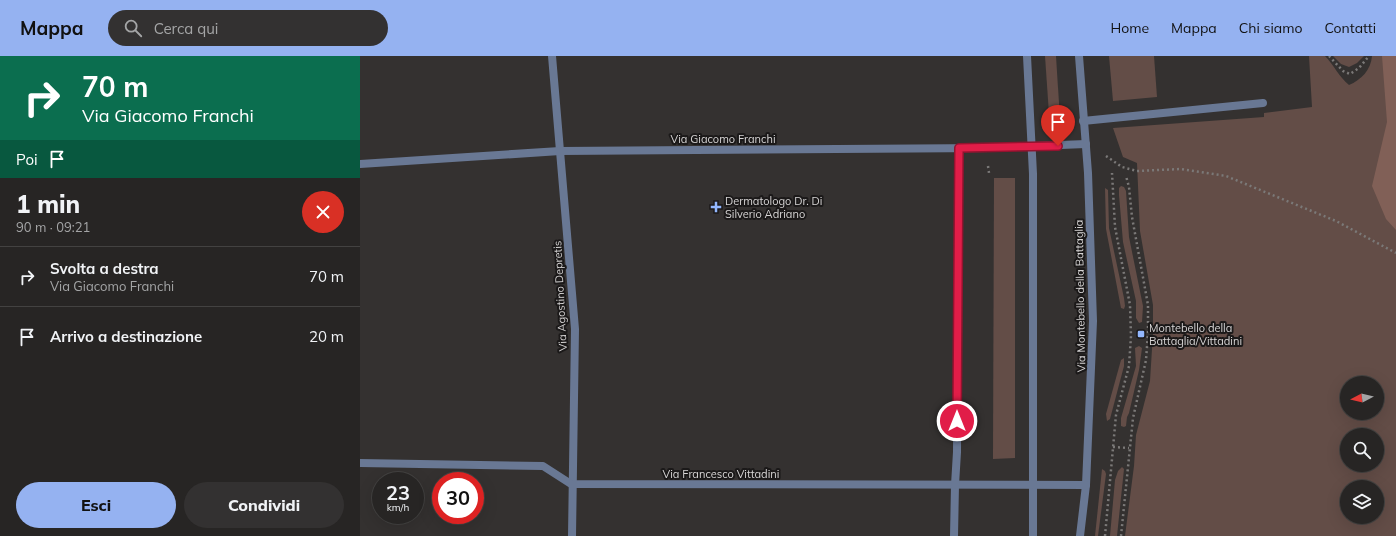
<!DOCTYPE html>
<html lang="it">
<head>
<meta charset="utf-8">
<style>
	body { margin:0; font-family:Mulish,sans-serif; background:#333131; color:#f1f3f6; height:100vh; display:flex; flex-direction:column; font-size:15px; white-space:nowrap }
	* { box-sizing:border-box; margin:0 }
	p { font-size:13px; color:#a4a5a6 }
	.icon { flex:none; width:22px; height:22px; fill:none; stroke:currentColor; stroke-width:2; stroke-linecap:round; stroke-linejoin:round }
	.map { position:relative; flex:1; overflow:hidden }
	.sheet { display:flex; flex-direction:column; background:#272524; width:360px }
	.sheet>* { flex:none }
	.top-card { background:#0b6e4f; color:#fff; overflow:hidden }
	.needle { width:26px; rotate:263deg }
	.fabs { position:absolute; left:980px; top:320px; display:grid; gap:8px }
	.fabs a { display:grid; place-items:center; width:44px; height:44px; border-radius:50%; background:#272524; box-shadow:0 4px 16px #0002,0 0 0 1px #434241; font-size:20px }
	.speed { position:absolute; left:12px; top:416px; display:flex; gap:8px; font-size:20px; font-weight:700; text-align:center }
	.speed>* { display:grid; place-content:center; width:52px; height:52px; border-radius:50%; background:#272524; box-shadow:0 4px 16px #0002,0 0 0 1px #434241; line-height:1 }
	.speed small { font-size:10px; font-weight:400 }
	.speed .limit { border:6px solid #d22; background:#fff; color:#111 }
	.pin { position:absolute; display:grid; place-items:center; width:34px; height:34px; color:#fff; margin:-41px -17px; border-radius:50% 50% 50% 0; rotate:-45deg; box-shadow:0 0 4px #0007 }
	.pin .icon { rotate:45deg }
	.me { position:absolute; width:44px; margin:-22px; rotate:0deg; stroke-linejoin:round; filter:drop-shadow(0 0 3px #0008) }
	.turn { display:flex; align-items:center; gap:14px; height:84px; padding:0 16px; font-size:18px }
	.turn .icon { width:52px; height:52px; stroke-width:2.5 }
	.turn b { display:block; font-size:28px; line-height:34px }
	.then { display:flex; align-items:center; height:38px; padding:0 16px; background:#0003; gap:8px; font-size:15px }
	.round { display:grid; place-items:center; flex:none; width:42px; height:42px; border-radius:21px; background:#333131 }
	.summary { display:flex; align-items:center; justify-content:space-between; height:68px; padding:0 16px }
	h1 { font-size:24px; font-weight:800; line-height:30px }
	.button { display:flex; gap:8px; margin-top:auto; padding:8px 16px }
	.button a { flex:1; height:46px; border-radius:24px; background:#95b2f1; color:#111; font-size:16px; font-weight:800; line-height:46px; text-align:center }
	.button a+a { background:#333131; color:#f1f3f6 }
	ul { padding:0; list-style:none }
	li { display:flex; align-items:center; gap:12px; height:60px; padding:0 16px; border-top:1px solid #434241 }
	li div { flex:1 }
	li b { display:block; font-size:15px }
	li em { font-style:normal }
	header { display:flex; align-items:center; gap:24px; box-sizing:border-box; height:56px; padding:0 20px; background:#95b2f1; color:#111 }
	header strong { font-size:19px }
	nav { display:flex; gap:22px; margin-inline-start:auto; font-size:14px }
	.search { width:280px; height:36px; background:#333131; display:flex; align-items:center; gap:10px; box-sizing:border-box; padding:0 14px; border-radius:22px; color:#a4a5a6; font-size:15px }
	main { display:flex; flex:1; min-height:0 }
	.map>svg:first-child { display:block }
	.green { fill:#634d47; fill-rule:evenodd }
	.forest { fill:#816057 }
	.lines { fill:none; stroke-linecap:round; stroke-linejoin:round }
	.path { stroke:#7b7978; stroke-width:2.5; stroke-dasharray:2 3; stroke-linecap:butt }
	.lane { stroke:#697894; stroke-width:8 }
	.street { stroke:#697894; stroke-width:8 }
	.route-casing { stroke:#92132f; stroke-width:10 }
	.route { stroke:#e11d48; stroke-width:7 }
	.poi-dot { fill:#93b7fd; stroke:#1b1919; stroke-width:1.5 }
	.labels { text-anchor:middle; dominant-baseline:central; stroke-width:4; stroke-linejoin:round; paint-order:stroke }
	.street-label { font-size:11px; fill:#d7d5d5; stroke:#1b1919 }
	.poi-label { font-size:11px; fill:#d7d5d5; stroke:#1b1919; text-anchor:start }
</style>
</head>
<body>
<header>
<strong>Mappa</strong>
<div class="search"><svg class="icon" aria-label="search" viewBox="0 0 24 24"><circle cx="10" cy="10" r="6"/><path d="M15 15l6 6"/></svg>Cerca qui</div>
<nav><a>Home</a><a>Mappa</a><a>Chi siamo</a><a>Contatti</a></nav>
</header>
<main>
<section class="sheet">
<div class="top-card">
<div class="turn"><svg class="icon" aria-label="right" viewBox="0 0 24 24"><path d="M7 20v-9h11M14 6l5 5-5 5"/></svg><div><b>70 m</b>Via Giacomo Franchi</div></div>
<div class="then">Poi<svg class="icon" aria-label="arrive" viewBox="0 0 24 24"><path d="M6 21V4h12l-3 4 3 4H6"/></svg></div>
</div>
<div class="summary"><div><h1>1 min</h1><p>90 m · 09:21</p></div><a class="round" style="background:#d93025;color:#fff"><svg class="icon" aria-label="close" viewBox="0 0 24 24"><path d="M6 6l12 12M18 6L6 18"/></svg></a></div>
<ul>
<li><svg class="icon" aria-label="right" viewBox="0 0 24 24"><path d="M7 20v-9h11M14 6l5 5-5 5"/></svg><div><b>Svolta a destra</b><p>Via Giacomo Franchi</p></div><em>70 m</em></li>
<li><svg class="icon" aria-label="arrive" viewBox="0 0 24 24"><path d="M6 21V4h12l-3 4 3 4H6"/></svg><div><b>Arrivo a destinazione</b></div><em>20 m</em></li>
</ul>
<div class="button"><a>Esci</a><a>Condividi</a></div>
</section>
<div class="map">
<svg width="1036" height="480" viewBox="0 0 1036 480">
	<rect width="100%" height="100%" fill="#343130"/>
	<!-- green -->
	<g class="green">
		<polygon points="685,0 696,0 700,63 697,65 691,64 689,58"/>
		<polygon points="749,0 794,0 797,41 753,45"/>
		<path d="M949,0H965C974,9 979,21 989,29C1001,24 1011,14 1012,0H1036V480H765L774,410L776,379L790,325L793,277V249L780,175L777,107L763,101L753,72L904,61V57L952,51ZM987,327H1017V357H987ZM987,379H1017V409H987ZM987,431H1017V461H987Z"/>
		<polygon points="973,0 1004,0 997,7 989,11 981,8"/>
		<polygon points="634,122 655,122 655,402 633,403"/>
		<polygon points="761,130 764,131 766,135 769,181 783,250 782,266 779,267 776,262 776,245 763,186 759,139 759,132"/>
		<polygon points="745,132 748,134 749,172 764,242 765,250 764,253 761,252 746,173"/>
		<polygon points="779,290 782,292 779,314 769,357 767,361 766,370 764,371 761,370 761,362 776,310 775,292"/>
		<polygon points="764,302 764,310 750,363 747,365 746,358 761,304"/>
		<polygon points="762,411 764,413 757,480 750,480 755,424 758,415"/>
		<polygon points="742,413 745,415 746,418 738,480 735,480"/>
	</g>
	<!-- forest -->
	<polygon class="forest" points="1022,0 1036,0 1036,174 1026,163 1012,130 1027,66"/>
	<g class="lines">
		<!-- path -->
		<g class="path">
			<polyline points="969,0 983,15 990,18 999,12 1009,0"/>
			<polyline points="746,100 762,111 777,115 821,113 866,120 976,165 1036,197"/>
			<polyline points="628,110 629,117"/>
			<polyline points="753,391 769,392"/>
			<polyline points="745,480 756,359 769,310 771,280 770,249 755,171 752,117"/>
			<polyline points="761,480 773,362 786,304 788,277 788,249 772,161 769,131 766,120"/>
		</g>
		<!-- lane -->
		<g class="lane">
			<polyline points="723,65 903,47"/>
			<polyline points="594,480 595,429"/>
		</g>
		<!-- street -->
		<g class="street">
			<polyline points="192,0 215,273 212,480"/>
			<polyline points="667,0 673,118 673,480"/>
			<polyline points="719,0 728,117 733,265 726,429 720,480"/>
			<polyline points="0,108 200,95 628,92 726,88"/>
			<polyline points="0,407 183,410 211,428 726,429"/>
			<polyline points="595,429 597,396 599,92"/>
		</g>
	</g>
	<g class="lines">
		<!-- route casing -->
		<g class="route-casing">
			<polyline id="route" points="597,365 599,92 698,90"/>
		</g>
		<!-- route -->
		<use href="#route" class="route"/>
	</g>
	<!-- markers -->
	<g class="poi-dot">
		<path d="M354 145h4v4h4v4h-4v4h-4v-4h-4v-4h4z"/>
		<rect x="777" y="274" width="8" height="8" rx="2"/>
	</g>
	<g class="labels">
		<!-- street labels -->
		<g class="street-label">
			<text x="363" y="83">Via Giacomo Franchi</text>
			<text transform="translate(200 240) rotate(-93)">Via Agostino Depretis</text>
			<text transform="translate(720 240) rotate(-91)">Via Montebello della Battaglia</text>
			<text x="361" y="418">Via Francesco Vittadini</text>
		</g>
		<!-- poi labels -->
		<g class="poi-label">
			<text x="365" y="145">Dermatologo Dr. Di<tspan x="365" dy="13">Silverio Adriano</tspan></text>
			<text x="789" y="272">Montebello della<tspan x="789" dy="13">Battaglia/Vittadini</tspan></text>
		</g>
	</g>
</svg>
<div class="fabs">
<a><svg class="needle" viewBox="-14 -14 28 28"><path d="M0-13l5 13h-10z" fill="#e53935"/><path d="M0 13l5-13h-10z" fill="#a4a5a6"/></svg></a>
<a><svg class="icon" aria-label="search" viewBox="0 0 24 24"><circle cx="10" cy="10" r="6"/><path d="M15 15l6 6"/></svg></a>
<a><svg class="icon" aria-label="layers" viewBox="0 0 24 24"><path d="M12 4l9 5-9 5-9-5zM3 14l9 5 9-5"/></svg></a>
</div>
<div class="speed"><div>23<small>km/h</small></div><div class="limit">30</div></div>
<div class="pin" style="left:698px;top:90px;background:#d93025"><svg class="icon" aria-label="arrive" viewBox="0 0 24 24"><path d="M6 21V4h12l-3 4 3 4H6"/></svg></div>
<svg class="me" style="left:597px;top:365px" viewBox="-20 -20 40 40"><circle r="17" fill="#e11d48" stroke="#fff" stroke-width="3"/><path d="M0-11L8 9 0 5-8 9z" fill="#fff"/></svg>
</div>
</main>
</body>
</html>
